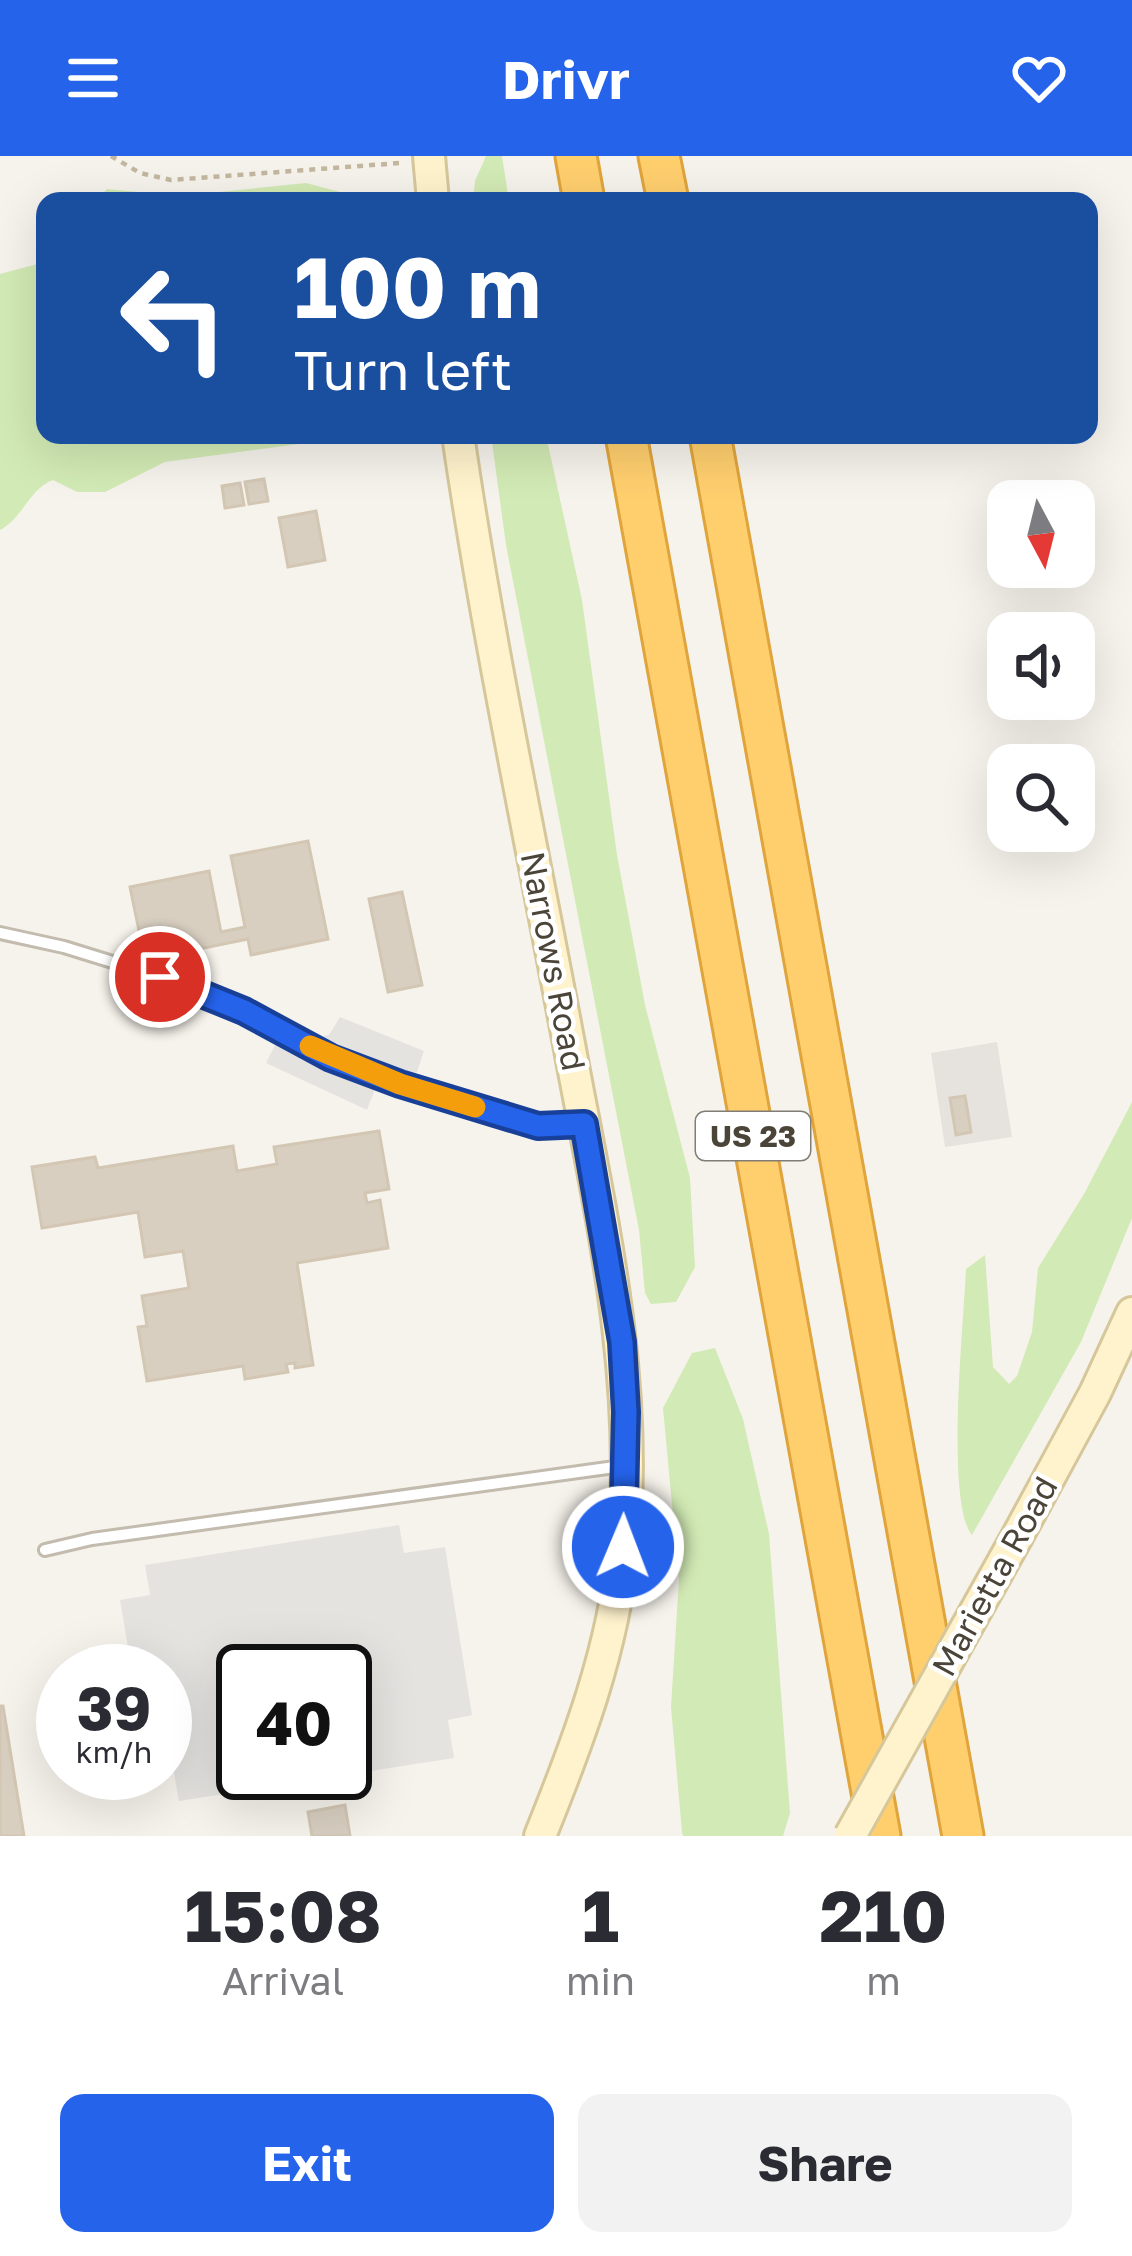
<!DOCTYPE html>
<html lang="en">
<head>
<meta charset="utf-8">
<style>
	body { margin:0; font-family:"Golos Text",sans-serif; background:#f2f2f3; color:#2b2b33; height:100vh; display:flex; flex-direction:column; font-size:45px; white-space:nowrap }
	* { box-sizing:border-box; margin:0 }
	p { font-size:39px; color:#7c7c81 }
	.icon { flex:none; width:66px; height:66px; fill:none; stroke:currentColor; stroke-width:2; stroke-linecap:round; stroke-linejoin:round }
	.map { position:relative; height:1680px; overflow:hidden }
	.drawer { display:flex; flex-direction:column; background:#fff; flex:1 }
	.drawer>* { flex:none }
	.guide { position:absolute; left:36px; top:36px; width:1062px; height:252px; border-radius:24px; box-shadow:0 12px 48px #0002; background:#1a4fa0; color:#fff; overflow:hidden }
	.needle { width:78px; rotate:173deg }
	.controls { position:absolute; left:987px; top:324px; display:grid; gap:24px }
	.controls a { display:grid; place-items:center; width:108px; height:108px; border-radius:24px; background:#fff; box-shadow:0 12px 48px #0002; font-size:60px }
	.speed { position:absolute; left:36px; top:1488px; display:flex; gap:24px; font-size:60px; font-weight:700; text-align:center }
	.speed>* { display:grid; place-content:center; width:156px; height:156px; border-radius:50%; background:#fff; box-shadow:0 12px 48px #0002; line-height:1 }
	.speed small { font-size:30px; font-weight:400 }
	.speed .limit { border:6px solid #111; border-radius:18px; background:#fff; color:#111 }
	.pin { position:absolute; display:grid; place-items:center; width:102px; height:102px; color:#fff; margin:-51px; border:6px solid #fff; border-radius:50%; box-shadow:0 3px 12px #0007 }
	.me { position:absolute; width:132px; margin:-66px; rotate:1deg; stroke-linejoin:round; filter:drop-shadow(0 0 9px #0008) }
	.turn { display:flex; align-items:center; gap:42px; height:252px; padding:0 60px; font-size:54px }
	.turn .icon { width:156px; height:156px; stroke-width:2.5 }
	.turn b { display:block; font-size:84px; line-height:102px }
	.eta { display:flex; justify-content:space-evenly; align-items:center; height:204px; text-align:center }
	.eta b { font-size:72px; font-weight:700; line-height:84px }
	.action { display:flex; gap:24px; margin-top:auto; padding:24px 60px }
	.action a { flex:1; height:138px; border-radius:24px; background:#2563eb; color:#fff; font-size:48px; font-weight:700; line-height:138px; text-align:center }
	.action a+a { background:#f2f2f3; color:#2b2b33 }
	header { display:flex; justify-content:space-between; align-items:center; height:156px; padding:0 60px; background:#2563eb; color:#fff; font-size:54px; font-weight:700 }
	.map>svg:first-child { display:block }
	.industrial { fill:#e6e2dd }
	.green { fill:#d2eab5 }
	.parking { fill:#e5e3e0; fill-rule:evenodd }
	.building { fill:#d8cfc1; stroke:#d3c7b4; stroke-width:3 }
	.lines { fill:none; stroke-linecap:round; stroke-linejoin:round }
	.lane-casing { stroke:#c2bbae; stroke-width:16 }
	.secondary-casing { stroke:#d6c79b; stroke-width:36 }
	.highway-casing { stroke:#e0a43c; stroke-width:45 }
	.path { stroke:#c4b79f; stroke-width:4.5; stroke-dasharray:6 6; stroke-linecap:butt }
	.lane { stroke:#fff; stroke-width:10 }
	.secondary { stroke:#fff3cd; stroke-width:30 }
	.highway { stroke:#ffcf6e; stroke-width:39 }
	.secondary-bridge-casing { stroke:#d6c79b; stroke-width:36; stroke-linecap:butt }
	.secondary-bridge { stroke:#fff3cd; stroke-width:30 }
	.route-casing { stroke:#184099; stroke-width:30 }
	.route { stroke:#2563eb; stroke-width:21 }
	.slow { stroke:#f59e0b; stroke-width:21 }
	.labels { text-anchor:middle; dominant-baseline:central; stroke-width:9; stroke-linejoin:round; paint-order:stroke }
	.shield { fill:#fff; stroke:#817c74; stroke-width:3 }
	.shield-label { font-size:30px; font-weight:bold; fill:#4b4439 }
	.street-label { font-size:33px; fill:#4b4439; stroke:#fff }
</style>
</head>
<body>
<header><svg class="icon" aria-label="menu" viewBox="0 0 24 24"><path d="M4 6h16M4 12h16M4 18h16"/></svg>Drivr<svg class="icon" aria-label="heart" viewBox="0 0 24 24"><path d="M12 20l-8-8c-3-5 5-10 8-4 3-6 11-1 8 4z"/></svg></header>
<div class="map">
<svg width="1132" height="1680" viewBox="0 0 1132 1680">
	<rect width="100%" height="100%" fill="#f6f3ec"/>
	<!-- industrial -->
	<polygon class="industrial" points="997,886 1012,981 945,991 931,897"/>
	<!-- green -->
	<g class="green">
		<polygon points="486,0 502,0 509,45 473,45 475,25"/>
		<polygon points="306,27 374,45 96,45 107,33 180,40"/>
		<path d="M45,106V279H366L165,306L105,336H77L53,324C29,333 23,362 0,374V118Z"/>
		<polygon points="491,279 546,279 582,444 617,699 645,849 690,1022 695,1111 676,1146 651,1148 645,1137 639,1074 506,389"/>
		<path d="M1132,946V1062L1081,1186L972,1379C945,1347 964,1162 966,1113L985,1099L993,1211L1009,1228L1017,1220L1032,1176L1038,1112L1084,1038Z"/>
		<polygon points="715,1192 743,1263 769,1378 790,1657 783,1680 683,1680 682,1676 671,1551 679,1423 663,1252 692,1197"/>
	</g>
	<!-- parking -->
	<g class="parking">
		<polygon points="340,861 424,895 417,916 375,933 367,954 266,907 276,887 329,879"/>
		<path d="M399,1369L404,1397L445,1391L472,1559L448,1564L454,1602L179,1645L173,1611H165V1515H132L120,1444L150,1439L145,1409ZM243,1515H345V1617H243Z"/>
	</g>
	<!-- building -->
	<g class="building">
		<polygon points="264,323 268,345 249,348 245,326"/>
		<polygon points="240,327 244,349 225,352 222,330"/>
		<polygon points="316,355 325,404 288,411 279,362"/>
		<polygon points="308,685 328,783 251,799 248,783 145,804 130,731 209,715 221,776 245,771 231,700"/>
		<polygon points="402,736 422,829 388,836 369,743"/>
		<polygon points="965,940 971,976 956,979 950,942"/>
		<polygon points="379,975 389,1033 365,1037 367,1047 380,1044 388,1092 297,1107 313,1209 295,1212 295,1207 286,1208 288,1216 245,1223 243,1210 147,1225 138,1171 147,1170 142,1140 189,1132 183,1095 145,1101 138,1056 42,1072 32,1011 95,1001 98,1012 233,990 237,1015 277,1008 274,991"/>
		<polygon points="0,1550 3,1550 24,1680 0,1680"/>
		<polygon points="345,1649 350,1680 312,1680 308,1656"/>
	</g>
	<g class="lines">
		<!-- lane casing -->
		<g class="lane-casing">
			<g id="lane">
				<polyline points="0,777 64,791 161,821 244,855 331,901 400,928 538,970 579,969"/>
				<polyline points="45,1394 92,1383 622,1310"/>
			</g>
		</g>
		<!-- secondary casing -->
		<g class="secondary-casing">
			<g id="secondary">
				<polyline points="429,0 433,45"/>
				<path d="M458,279C489,492 535,703 574,915C604,1073 639,1230 623,1393C613,1494 578,1586 540,1680"/>
				<polyline points="1018,1379 1095,1237 1132,1157"/>
			</g>
		</g>
		<!-- highway casing -->
		<g class="highway-casing">
			<g id="highway">
				<polyline points="576,0 584,45"/>
				<polyline points="659,0 668,45"/>
				<polyline points="626,279 880,1680"/>
				<polyline points="710,279 963,1680"/>
			</g>
		</g>
		<!-- path -->
		<polyline class="path" points="111,0 140,17 171,24 400,7"/>
		<!-- lane -->
		<use href="#lane" class="lane"/>
		<!-- secondary -->
		<use href="#secondary" class="secondary"/>
		<!-- highway -->
		<use href="#highway" class="highway"/>
		<!-- secondary-bridge casing -->
		<g class="secondary-bridge-casing">
			<polyline id="secondary-bridge" points="850,1680 1018,1379"/>
		</g>
		<!-- secondary-bridge -->
		<use href="#secondary-bridge" class="secondary-bridge"/>
	</g>
	<g class="lines">
		<!-- route casing -->
		<g class="route-casing">
			<polyline id="route" points="160,821 244,855 331,902 400,928 538,970 584,968 622,1186 626,1256 623,1391"/>
		</g>
		<!-- route -->
		<use href="#route" class="route"/>
		<!-- slow -->
		<polyline class="slow" points="310,890 400,928 475,951"/>
	</g>
	<g class="labels">
		<!-- shield labels -->
		<rect class="shield" x="696" y="956" width="114" height="48" rx="9"/>
		<g class="shield-label">
			<text x="753" y="980">US 23</text>
		</g>
		<!-- street labels -->
		<g class="street-label">
			<text transform="translate(554 805) rotate(79)">Narrows Road</text>
			<text transform="translate(994 1420) rotate(-61)">Marietta Road</text>
		</g>
	</g>
</svg>
<div class="controls">
<a><svg class="needle" viewBox="-14 -14 28 28"><path d="M0-13l5 13h-10z" fill="#e53935"/><path d="M0 13l5-13h-10z" fill="#7c7c81"/></svg></a>
<a><svg class="icon" aria-label="sound" viewBox="0 0 24 24"><path d="M4 9h4l5-4v14l-5-4H4zM17 9q2 3 0 6"/></svg></a>
<a><svg class="icon" aria-label="search" viewBox="0 0 24 24"><circle cx="10" cy="10" r="6"/><path d="M15 15l6 6"/></svg></a>
</div>
<div class="speed"><div>39<small>km/h</small></div><div class="limit">40</div></div>
<div class="pin" style="left:160px;top:821px;background:#d93025"><svg class="icon" aria-label="arrive" viewBox="0 0 24 24"><path d="M6 21V4h12l-3 4 3 4H6"/></svg></div>
<svg class="me" style="left:623px;top:1391px" viewBox="-20 -20 40 40"><circle r="17" fill="#2563eb" stroke="#fff" stroke-width="3"/><path d="M0-11L8 9 0 5-8 9z" fill="#fff"/></svg>
<div class="guide">
<div class="turn"><svg class="icon" aria-label="left" viewBox="0 0 24 24"><path d="M17 20v-9H6M10 6l-5 5 5 5"/></svg><div><b>100 m</b>Turn left</div></div>
</div>
</div>
<section class="drawer">
<div class="eta">
<div><b>15:08</b><p>Arrival</p></div>
<div><b>1</b><p>min</p></div>
<div><b>210</b><p>m</p></div>
</div>
<div class="action"><a>Exit</a><a>Share</a></div>
</section>
</body>
</html>
